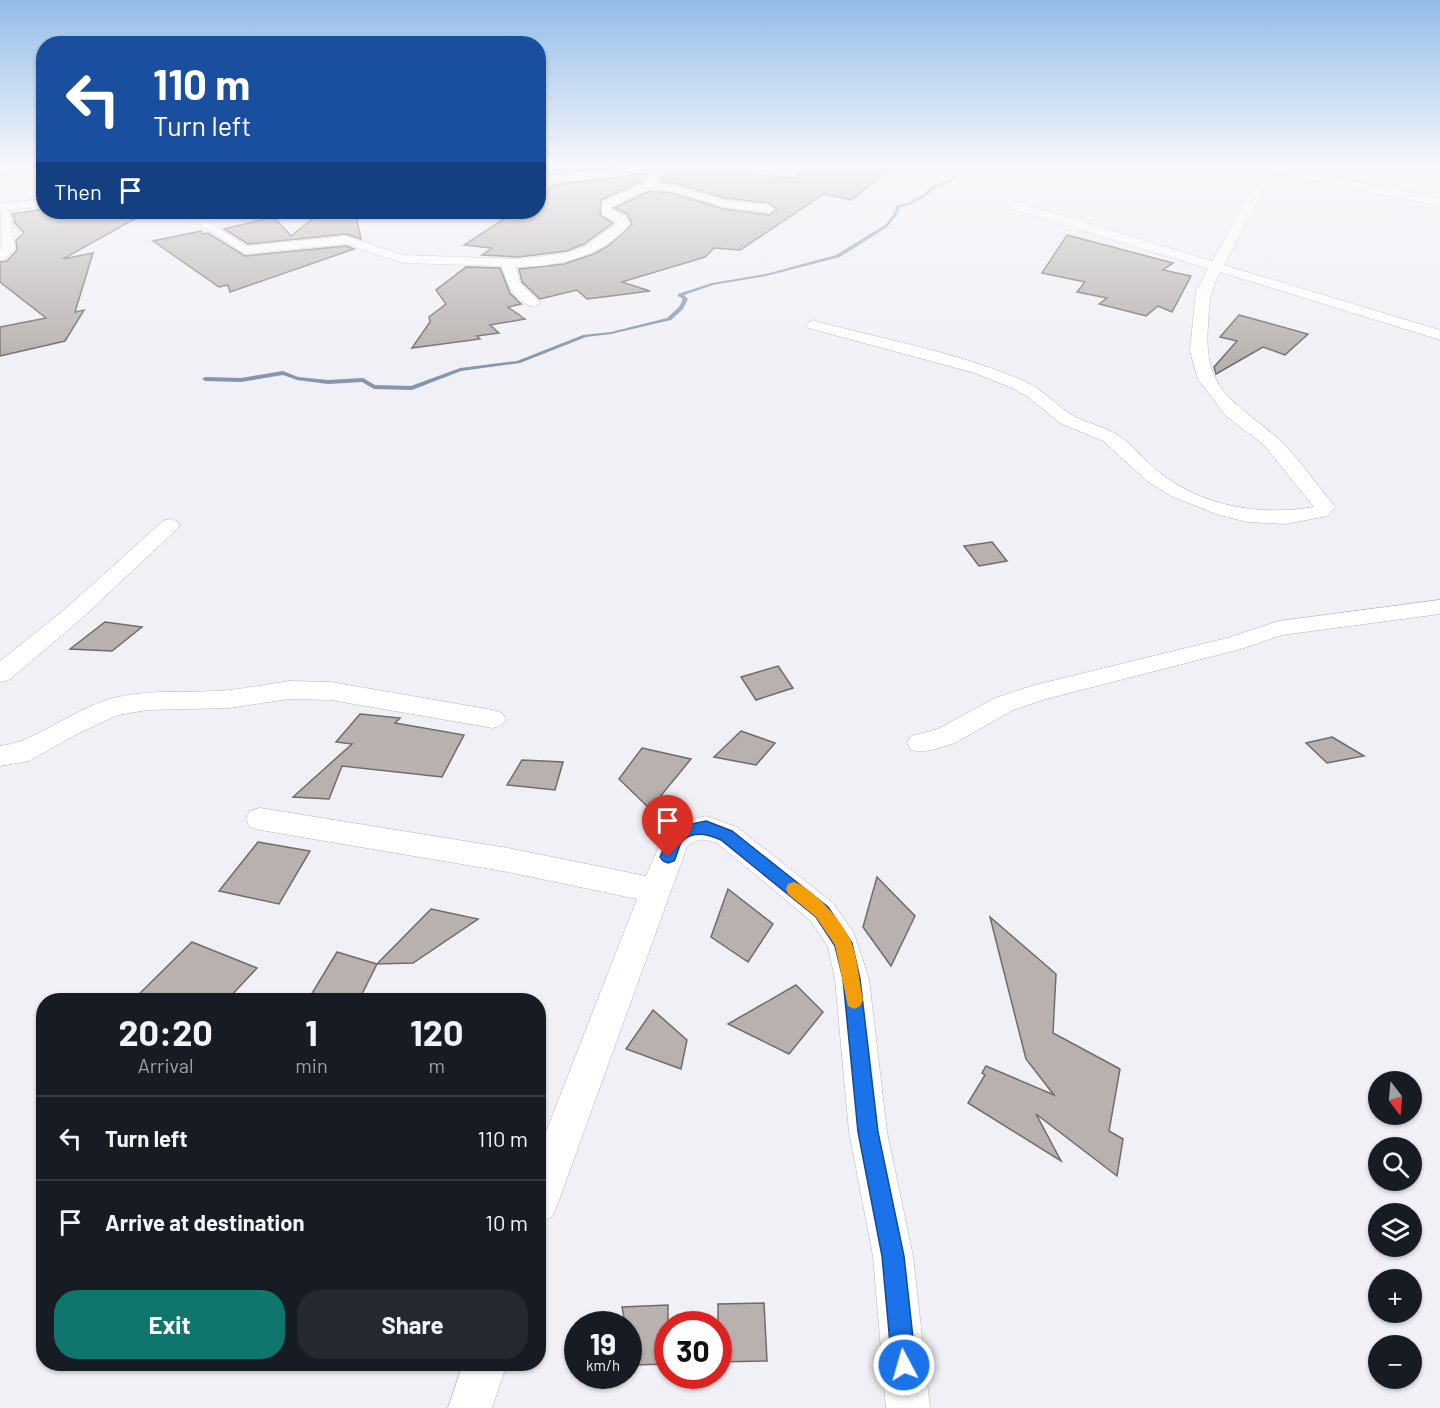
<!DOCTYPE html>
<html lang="en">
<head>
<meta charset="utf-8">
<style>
	body { margin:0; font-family:Barlow,sans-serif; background:#242831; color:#f1f3f6; height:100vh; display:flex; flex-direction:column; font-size:22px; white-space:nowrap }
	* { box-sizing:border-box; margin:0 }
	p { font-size:20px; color:#9ea1a6 }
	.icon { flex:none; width:33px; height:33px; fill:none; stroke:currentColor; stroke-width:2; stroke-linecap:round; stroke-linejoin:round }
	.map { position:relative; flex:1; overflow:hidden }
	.details { position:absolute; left:36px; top:993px; width:510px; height:378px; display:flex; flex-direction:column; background:#171b24; border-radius:24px; box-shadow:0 2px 4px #0004 }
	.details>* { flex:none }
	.banner { position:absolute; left:36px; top:36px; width:510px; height:183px; border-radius:24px; box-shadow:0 2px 4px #0004; background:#1a4fa0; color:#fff; overflow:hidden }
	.needle { width:39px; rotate:164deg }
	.fabs { position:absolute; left:1368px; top:1071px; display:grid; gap:12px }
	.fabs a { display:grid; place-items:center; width:54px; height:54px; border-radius:50%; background:#171b24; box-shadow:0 2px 4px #0004; font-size:30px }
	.speed { position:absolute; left:564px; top:1311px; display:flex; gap:12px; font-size:30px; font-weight:700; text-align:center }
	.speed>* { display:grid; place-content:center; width:78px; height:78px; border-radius:50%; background:#171b24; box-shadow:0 2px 4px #0004; line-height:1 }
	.speed small { font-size:15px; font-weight:400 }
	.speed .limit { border:9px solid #d22; background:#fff; color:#111 }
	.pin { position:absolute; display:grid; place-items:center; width:51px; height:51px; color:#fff; margin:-62px -26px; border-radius:50% 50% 50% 0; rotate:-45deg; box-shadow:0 0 6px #0007 }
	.pin .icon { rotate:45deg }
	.me { position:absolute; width:66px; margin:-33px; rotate:354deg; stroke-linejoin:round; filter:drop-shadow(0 0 4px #0008) }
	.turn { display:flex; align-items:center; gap:21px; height:126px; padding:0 18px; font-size:27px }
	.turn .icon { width:78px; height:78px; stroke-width:2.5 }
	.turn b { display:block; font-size:42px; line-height:51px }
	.then { display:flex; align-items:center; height:57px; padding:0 18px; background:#0003; gap:12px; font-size:22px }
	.eta { display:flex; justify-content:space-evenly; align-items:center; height:102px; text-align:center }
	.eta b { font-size:36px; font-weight:700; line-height:42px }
	.action { display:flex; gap:12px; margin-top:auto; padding:12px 18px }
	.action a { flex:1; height:69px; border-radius:24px; background:#0f766e; color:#fff; font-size:24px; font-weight:700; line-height:69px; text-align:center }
	.action a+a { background:#242831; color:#f1f3f6 }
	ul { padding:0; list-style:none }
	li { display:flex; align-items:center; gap:18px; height:84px; padding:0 18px; border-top:2px solid #363941 }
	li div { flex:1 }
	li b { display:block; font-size:22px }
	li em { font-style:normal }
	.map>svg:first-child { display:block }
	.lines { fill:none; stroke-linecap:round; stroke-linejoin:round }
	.stream { fill:#8796ae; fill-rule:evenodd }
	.building { fill:#b8b1af; stroke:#716b69; stroke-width:1.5 }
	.minor-casing { stroke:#b6b6bc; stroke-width:1 }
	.minor { fill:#fff; fill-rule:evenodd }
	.route { fill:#1a73e8; stroke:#114b97; stroke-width:1.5 }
	.slow { fill:#f59e0b }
</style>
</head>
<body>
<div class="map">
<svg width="1440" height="1408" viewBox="0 0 1440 1408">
	<rect width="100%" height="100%" fill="#f0f0f6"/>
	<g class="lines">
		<!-- stream -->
		<polygon class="stream" points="963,165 967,165 968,167 956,175 951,182 933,189 926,196 912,204 900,207 897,215 887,227 840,257 766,276 713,285 684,295 688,299 683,309 671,320 611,334 586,337 520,363 461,371 412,390 374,389 362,382 328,384 297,380 283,375 241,382 205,381 202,379 205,377 241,378 283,371 298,377 328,380 363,378 375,385 411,386 460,368 517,361 583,335 611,332 667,318 679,307 683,299 678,296 678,294 712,283 766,274 836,255 885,225 893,215 897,205 910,202 924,194 931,187 949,180 954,173 964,167"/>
	</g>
	<!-- building -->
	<g class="building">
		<polygon points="544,165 634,165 549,175"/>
		<polygon points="668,165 727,165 757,176 762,175 797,179 798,167 893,165 852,200 824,194 740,250 714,248 705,257 622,282 650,291 587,299 577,290 540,299 522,282 519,269 564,264 594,254 608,246 632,224 627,214 614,208 649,191 672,193 724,209 769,215 777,210 769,203 725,198 674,183 660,181"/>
		<polygon points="648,173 642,181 601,200 600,215 613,223 584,244 567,251 518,257 482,255 492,248 464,245 515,212 538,212 538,196 554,185"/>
		<polygon points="44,209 44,212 147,212 63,259 93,253 75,312 84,310 65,341 0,356 0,327 46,318 0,282 0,262 7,261 17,250 16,240 24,233 14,222 16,222 12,214"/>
		<polygon points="321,212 355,212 361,239 346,234 248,244 224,229 274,217 291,236"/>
		<polygon points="201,231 203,234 208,233 245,256 346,246 354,249 230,292 228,285 219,287 153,241"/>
		<polygon points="1067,235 1173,263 1163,270 1191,276 1172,312 1158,306 1146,316 1099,304 1107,298 1077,292 1085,282 1042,273"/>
		<polygon points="466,267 500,268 510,293 521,304 508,307 525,319 490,325 499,333 477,336 480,339 412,348 430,322 429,317 446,304 436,290"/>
		<polygon points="1239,315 1308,334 1285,355 1263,347 1216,374 1214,367 1237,341 1220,337"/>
		<polygon points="992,542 1007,561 979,566 964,546"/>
		<polygon points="105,622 142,627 112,651 70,649"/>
		<polygon points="778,666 793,688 756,700 741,677"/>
		<polygon points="360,714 400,718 395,723 464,735 442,777 342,766 329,799 293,797 352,744 336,742"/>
		<polygon points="741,731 775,743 756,765 714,757"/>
		<polygon points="1332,737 1364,756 1327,763 1306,743"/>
		<polygon points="642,748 691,759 650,809 619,779"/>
		<polygon points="522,760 563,762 555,790 507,785"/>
		<polygon points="258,842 310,851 279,904 219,891"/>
		<polygon points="877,877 915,916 891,966 863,927"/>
		<polygon points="728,889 773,924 748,962 711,937"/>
		<polygon points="431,909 478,919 413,963 377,964"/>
		<polygon points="990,917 1056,974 1053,1033 1120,1069 1109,1131 1123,1139 1117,1176 1036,1114 1061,1161 968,1103 985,1075 982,1073 986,1066 1054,1095 1026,1059"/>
		<polygon points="192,942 257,968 227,1000 133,1000"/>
		<polygon points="337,952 377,964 359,1000 308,1000"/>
		<polygon points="796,985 823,1012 789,1054 728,1024"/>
		<polygon points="653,1010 687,1040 681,1069 626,1049"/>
		<polygon points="764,1303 767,1361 718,1362 718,1304"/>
		<polygon points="668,1305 668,1364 632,1365 628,1324 625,1324 622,1307"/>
	</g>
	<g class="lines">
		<!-- minor casing -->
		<g class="minor-casing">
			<g id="minor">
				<polygon points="11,165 27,165 0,174 0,168"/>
				<path d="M645,165H666L656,183L673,185L725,200L769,205L775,209L769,213L724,207L672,191L649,189L612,207V210L626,216L630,224C603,257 557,267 516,267L520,283L541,303L534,307C515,303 506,283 502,266L403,263L346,244L245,254L180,212H193L247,246L346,236L403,255L518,259L568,253L585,246L617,223L602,215V202L643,183L653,170L613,177L538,184V178L613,171Z"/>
				<path d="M897,165H931L936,168C928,174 904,171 897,165Z"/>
				<path d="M1250,165H1270L1440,198V206L1273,172L1224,265L1440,330V340L1220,272C1210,292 1209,303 1208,325C1203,390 1232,399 1275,436C1296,454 1314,481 1332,503L1335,507L1328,516L1285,524L1247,522L1216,514L1171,496L1147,481L1103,441L1060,423L1028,397L1014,389L975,373L808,328L805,325L813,320L818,322C884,339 963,354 1024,381C1043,389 1055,405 1072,415C1085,423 1101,425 1114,433C1131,442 1144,460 1159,472C1203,507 1261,516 1314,507L1264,445L1226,416L1198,379L1190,351L1196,291L1208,269L1013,209L1011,206L1013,203H1021L1212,261L1264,170L1251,167Z"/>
				<polygon points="44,199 44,206 9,210 15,248 5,259 0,260 0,249 2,247 0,204"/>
				<polygon points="170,519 177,521 180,525 177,529 80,620 9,680 0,682 0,661 64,610 163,521"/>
				<path d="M1440,600V614L1282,635L1241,649L1046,699L1013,710L955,743C941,747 925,754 911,750L907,743L911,736L938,729L995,698L1031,686L1227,638L1279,621Z"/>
				<path d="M289,681L331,682L493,710L502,713L506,719L502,725L493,728L331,700L289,699L229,708L147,710L118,715L79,733L29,761L0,766V746C33,743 74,709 110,699C149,688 189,694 229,690C249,688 269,684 289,681Z"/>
				<path d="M260,808L508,848L646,876L665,832L676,823L706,816L737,827L833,903L854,933L869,979L887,1132L913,1256L930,1408H886L873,1256L849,1132L835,979L828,947L811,921L717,843C704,838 698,838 687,847L558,1203L552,1217L538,1222V1152L637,899L508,872L260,830L250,827L246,819L250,811Z"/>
				<polygon points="463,1364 507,1364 492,1408 448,1408"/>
			</g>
		</g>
		<!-- minor -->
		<use href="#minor" class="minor"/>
	</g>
	<!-- sky -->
	<linearGradient id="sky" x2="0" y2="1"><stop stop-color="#93bce9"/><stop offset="0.46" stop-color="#f8f8fb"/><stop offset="1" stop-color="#f8f8fb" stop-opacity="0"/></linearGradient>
	<rect width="1440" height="362" fill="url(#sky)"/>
	<!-- route -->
	<path class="route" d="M706,821L732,831L828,907L852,943L860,979L878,1132L904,1256L916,1365L912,1373L904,1376L896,1373L892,1365L882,1256L858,1132L843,979L835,946L816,917L721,840C708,834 691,830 681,843C678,848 677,856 674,861L668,863L663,861L660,857C671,829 677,827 706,821Z"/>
	<!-- slow -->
	<path class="slow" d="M794,882C814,889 842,921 851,941C858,959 859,982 863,1000L860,1006L854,1009L848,1006L835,945L816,917L788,894L786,889L788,884Z"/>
</svg>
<div class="fabs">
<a><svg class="needle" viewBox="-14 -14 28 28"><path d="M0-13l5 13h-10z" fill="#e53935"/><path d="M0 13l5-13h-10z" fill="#9ea1a6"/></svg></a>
<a><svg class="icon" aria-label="search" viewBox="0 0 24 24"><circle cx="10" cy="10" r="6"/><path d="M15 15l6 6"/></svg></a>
<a><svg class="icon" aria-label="layers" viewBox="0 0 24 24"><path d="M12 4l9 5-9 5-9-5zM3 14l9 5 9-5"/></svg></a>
<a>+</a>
<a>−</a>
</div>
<div class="speed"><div>19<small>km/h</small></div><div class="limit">30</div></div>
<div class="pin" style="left:668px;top:857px;background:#d93025"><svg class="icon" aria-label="arrive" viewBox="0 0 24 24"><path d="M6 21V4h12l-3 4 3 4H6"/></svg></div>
<svg class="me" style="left:904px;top:1365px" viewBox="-20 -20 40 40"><circle r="17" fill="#1a73e8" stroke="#fff" stroke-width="3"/><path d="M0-11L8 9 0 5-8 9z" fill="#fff"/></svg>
<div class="banner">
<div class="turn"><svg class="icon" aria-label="left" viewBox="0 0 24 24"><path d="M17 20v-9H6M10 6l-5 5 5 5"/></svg><div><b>110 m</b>Turn left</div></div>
<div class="then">Then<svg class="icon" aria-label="arrive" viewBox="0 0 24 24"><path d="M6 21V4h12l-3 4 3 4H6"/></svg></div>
</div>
<section class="details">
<div class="eta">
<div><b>20:20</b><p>Arrival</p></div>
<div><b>1</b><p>min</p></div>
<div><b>120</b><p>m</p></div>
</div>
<ul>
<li><svg class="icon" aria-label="left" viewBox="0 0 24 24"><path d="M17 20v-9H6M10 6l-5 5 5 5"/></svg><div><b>Turn left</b></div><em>110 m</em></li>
<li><svg class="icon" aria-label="arrive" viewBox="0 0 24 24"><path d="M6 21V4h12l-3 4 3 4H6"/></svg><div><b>Arrive at destination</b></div><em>10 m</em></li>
</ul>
<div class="action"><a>Exit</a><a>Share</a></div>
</section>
</div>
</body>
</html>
